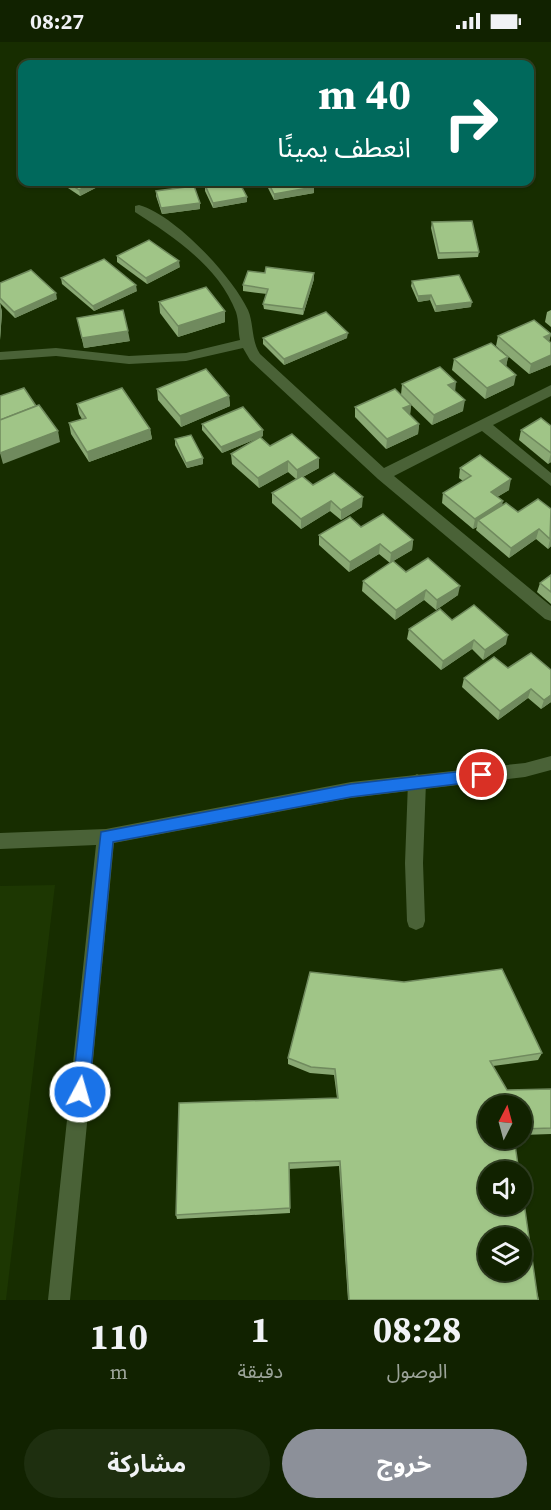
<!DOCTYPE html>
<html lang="ar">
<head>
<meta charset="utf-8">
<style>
	body { margin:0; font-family:"Source Serif 4","Noto Sans Arabic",serif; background:#1e2f0f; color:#f1f3f6; direction:rtl; height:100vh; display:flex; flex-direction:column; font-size:22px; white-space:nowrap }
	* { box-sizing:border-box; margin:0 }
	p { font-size:20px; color:#9ca499 }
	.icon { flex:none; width:33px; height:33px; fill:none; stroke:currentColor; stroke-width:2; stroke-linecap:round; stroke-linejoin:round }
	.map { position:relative; height:1258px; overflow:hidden; direction:ltr }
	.panel { display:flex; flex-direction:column; background:#120; flex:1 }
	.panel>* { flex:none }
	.guide { position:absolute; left:18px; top:18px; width:516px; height:126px; border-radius:12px; box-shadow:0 2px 4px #0004,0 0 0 2px #303f22; direction:rtl; background:#00695c; color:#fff; overflow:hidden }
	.needle { width:39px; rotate:6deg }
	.controls { position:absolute; left:478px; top:1053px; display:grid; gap:12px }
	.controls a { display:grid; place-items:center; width:54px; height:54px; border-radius:50%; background:#120; box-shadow:0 2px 4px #0004,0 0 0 2px #303f22; font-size:30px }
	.pin { position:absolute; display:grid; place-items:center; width:51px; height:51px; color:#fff; margin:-26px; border:3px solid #fff; border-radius:50%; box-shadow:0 2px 6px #0007 }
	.me { position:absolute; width:66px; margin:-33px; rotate:6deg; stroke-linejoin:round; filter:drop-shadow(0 0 4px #0008) }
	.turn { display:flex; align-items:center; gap:21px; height:126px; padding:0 24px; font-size:27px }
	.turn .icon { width:78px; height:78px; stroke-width:2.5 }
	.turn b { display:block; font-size:42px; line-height:51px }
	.eta { display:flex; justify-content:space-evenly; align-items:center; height:102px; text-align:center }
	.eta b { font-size:36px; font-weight:700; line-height:42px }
	.action { display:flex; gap:12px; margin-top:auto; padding:12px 24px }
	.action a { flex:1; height:69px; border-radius:36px; background:#8c9099; color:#fff; font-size:24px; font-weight:700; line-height:69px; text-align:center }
	.action a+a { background:#1e2f0f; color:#f1f3f6 }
	.status { display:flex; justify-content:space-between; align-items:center; height:42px; padding:0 30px; background:#120; direction:ltr }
	.status svg { height:16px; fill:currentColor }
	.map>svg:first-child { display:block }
	.built { fill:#1d3702 }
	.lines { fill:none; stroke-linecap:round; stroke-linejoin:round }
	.service { fill:#4a6237; fill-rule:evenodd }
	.minor { fill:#4a6237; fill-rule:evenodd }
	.wall { fill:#8aa974 }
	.shaded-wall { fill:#708a5e }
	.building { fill:#a0c587; stroke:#708a5e; stroke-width:1.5; fill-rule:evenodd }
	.route { fill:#1a73e8; stroke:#114b97; stroke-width:1.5 }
</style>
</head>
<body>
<div class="status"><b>08:27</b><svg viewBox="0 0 49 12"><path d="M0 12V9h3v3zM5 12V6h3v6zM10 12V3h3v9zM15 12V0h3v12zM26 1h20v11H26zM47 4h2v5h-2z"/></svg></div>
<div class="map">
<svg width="551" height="1258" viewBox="0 0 551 1258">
	<rect width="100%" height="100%" fill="#172d00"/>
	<!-- built -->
	<polygon class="built" points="55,843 6,1258 0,1258 0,844"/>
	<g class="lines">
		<!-- service -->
		<polygon class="service" points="417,732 423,735 426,740 423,821 425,879 423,885 416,888 409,885 407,879 405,821 408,740 411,735"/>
		<!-- minor -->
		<g class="minor">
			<path d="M139,163C175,173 232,234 248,268C254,282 251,298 260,312L384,426L551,343V354L493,383L551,431V444L482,389L394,434L551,564V579L545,577L378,437L250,318L243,306L186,319L129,322L56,314L0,318V310L56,306L129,314L186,311L240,298C238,289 239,279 236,270C219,225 174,195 135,170V164Z"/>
			<polygon points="551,714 551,728 525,735 351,756 114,801 70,1258 48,1258 96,803 0,807 0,791 106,787 351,740 525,721"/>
		</g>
	</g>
	<!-- wall -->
	<g class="wall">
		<polygon points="59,140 107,140 80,154"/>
		<polygon points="201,140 225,140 247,160 213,166 205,149 205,143 203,143"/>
		<polygon points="265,140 311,140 314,145 314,151 274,158"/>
		<polygon points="156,149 200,167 162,172 156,154"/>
		<polygon points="432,180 479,210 478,215 438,217 431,186"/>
		<polygon points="117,214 180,225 147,242 117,220"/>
		<polygon points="61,236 137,249 94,269 62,242"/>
		<polygon points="314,237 303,273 264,267 263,262 267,252 243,249 243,243"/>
		<polygon points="412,239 471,265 435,270 430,258 418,260 411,244"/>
		<polygon points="0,241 57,257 15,276 0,261 2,270 0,298"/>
		<polygon points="159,260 225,269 225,280 178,295 160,271"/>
		<polygon points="551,268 551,285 545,280 547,270"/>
		<polygon points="77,276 130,299 84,306"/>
		<polygon points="551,292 549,300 551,301 551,323 529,332 496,304 498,294"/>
		<polygon points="263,296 347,296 284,323 263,302"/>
		<polygon points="508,315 506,324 514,343 485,357 452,328 454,317"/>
		<polygon points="402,342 455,349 463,369 432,383 401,353"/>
		<polygon points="157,347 229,354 230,364 181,385 158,358"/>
		<polygon points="77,362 150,387 152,397 89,420 71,392 69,381 82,377 79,372"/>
		<polygon points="411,363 410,373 419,382 418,392 386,407 355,375 355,365"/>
		<polygon points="202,382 263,388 263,394 222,411 202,388"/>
		<polygon points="551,384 551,420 548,422 519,398 521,388"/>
		<polygon points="175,397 203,422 187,426 175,403"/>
		<polygon points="270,404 319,426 303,435 313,443 362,465 341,478 330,469 301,487 272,461 272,451 296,437 288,430 259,446 232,422 231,412"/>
		<polygon points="460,426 509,448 497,455 502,463 518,470 551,467 551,504 548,507 536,497 509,516 476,488 477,485 473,487 442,461 443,451 463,439 459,436"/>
		<polygon points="361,485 413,498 412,508 390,521 379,512 349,530 319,503 319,493"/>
		<polygon points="406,530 458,553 436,568 424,558 395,578 362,549 363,539"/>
		<polygon points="551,533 551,562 537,550 540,541"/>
		<polygon points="452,578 506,602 483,618 472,607 441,628 407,597 409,587"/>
		<polygon points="508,626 551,660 541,667 528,656 498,678 462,645 464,636"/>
		<polygon points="542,1011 538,1018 493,1024 507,1048 551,1047 551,1092 522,1093 522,1064 489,1064 539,1258 348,1258 339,1124 289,1127 290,1171 177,1177 176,1173 337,1056 334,1033 310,1031 288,1022 288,1016"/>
	</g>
	<!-- shaded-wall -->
	<g class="shaded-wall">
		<polygon points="96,140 107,140 80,154 79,148"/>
		<polygon points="203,140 225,140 203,143"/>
		<polygon points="314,145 314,151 274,158 274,152"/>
		<polygon points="247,155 247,160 213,166 213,161"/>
		<polygon points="200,161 200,167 162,172 161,166"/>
		<polygon points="179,219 180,225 147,242 146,236"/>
		<polygon points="314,231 314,237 303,273 303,267"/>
		<polygon points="136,243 137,249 94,269 93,264"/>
		<polygon points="56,251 57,257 15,276 14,270"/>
		<polygon points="431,253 430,258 418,260 418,254"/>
		<polygon points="472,260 471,265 435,270 436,264"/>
		<polygon points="0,261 2,270 0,298"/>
		<polygon points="225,269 225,280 178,295 178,284"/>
		<polygon points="128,289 130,299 84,306 82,296"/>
		<polygon points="348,291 347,296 284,323 284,317"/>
		<polygon points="551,292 548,302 544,295"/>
		<polygon points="551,313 551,323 529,332 531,322"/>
		<polygon points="508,315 506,326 500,319"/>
		<polygon points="516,333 514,343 485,357 487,346"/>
		<polygon points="456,340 455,351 448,343"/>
		<polygon points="229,354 230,364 181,385 180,374"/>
		<polygon points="465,358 463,369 432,383 434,373"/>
		<polygon points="411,363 410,373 403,366"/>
		<polygon points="419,382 418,392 386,407 387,397"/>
		<polygon points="150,387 152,397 89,420 87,410"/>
		<polygon points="263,388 263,394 222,411 221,405"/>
		<polygon points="58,389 60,400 3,422 0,411"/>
		<polygon points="551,411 551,420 548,422"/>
		<polygon points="203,416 203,422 187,426 186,421"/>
		<polygon points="319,416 319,426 297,438 297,428"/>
		<polygon points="288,419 288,430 259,446 258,436"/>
		<polygon points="511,437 509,448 489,460 491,450"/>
		<polygon points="363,455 362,465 341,478 341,468"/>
		<polygon points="331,459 330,469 301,487 301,477"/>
		<polygon points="503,459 501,470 478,478 477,485 473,487 475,477"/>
		<polygon points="539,487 536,497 509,516 511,506"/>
		<polygon points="551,496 551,504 548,507 550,497"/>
		<polygon points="413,498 412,508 390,521 391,511"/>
		<polygon points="380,502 379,512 349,530 350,520"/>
		<polygon points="460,544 458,553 436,568 437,558"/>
		<polygon points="426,548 424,558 395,578 396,568"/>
		<polygon points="508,593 506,602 483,618 485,608"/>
		<polygon points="474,598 472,607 441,628 443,619"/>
		<polygon points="531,647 528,656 498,678 500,669"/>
		<polygon points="551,653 551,660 541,667 544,658"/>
	</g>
	<!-- building -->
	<g class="building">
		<polygon points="67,140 96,140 79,148"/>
		<polygon points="225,140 239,140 247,155 213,161 205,143"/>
		<polygon points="268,140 311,140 314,145 274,152"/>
		<polygon points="194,144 200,161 161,166 156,149"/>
		<polygon points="472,179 479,210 439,211 432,180"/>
		<polygon points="149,198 179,219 146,236 117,214"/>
		<polygon points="104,217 136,243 93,264 61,236"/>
		<polygon points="266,225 314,231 303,267 263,262 268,247 243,243 248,229 265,231"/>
		<polygon points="31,228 56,251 14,270 0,256 0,241"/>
		<polygon points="459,233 472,260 436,264 431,253 418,254 412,239"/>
		<polygon points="206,245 225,269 178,284 159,260"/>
		<polygon points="123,268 128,289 82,296 77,276"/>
		<polygon points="326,270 348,291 284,317 263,296"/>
		<polygon points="534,278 551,292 544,295 551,301 551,313 531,322 498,294"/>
		<polygon points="491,301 508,315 500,319 516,333 487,346 454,317"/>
		<polygon points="440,325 456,340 448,343 465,358 434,373 402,342"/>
		<polygon points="206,327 229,354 180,374 157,347"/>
		<polygon points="24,346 36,364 0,378 0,354"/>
		<polygon points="122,346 150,387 87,410 69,381 86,376 77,362"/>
		<polygon points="395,347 411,363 403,366 419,382 387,397 355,365"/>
		<polygon points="39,363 58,389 0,411 0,378"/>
		<polygon points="243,365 263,388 221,405 202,382"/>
		<polygon points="541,376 551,384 551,411 521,388"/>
		<polygon points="292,392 319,416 297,428 288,419 258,436 231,412 260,395 270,404"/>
		<polygon points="191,393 203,416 186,421 175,397"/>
		<polygon points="480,413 511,437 491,450 503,459 475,477 443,451 471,434 460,426"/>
		<polygon points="334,431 363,455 341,468 331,459 301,477 272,451 302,434 313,443"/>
		<polygon points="538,457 551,467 550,497 539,487 511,506 478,478 506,461 518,470"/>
		<polygon points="383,472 413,498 391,511 380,502 350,520 319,493 350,475 361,485"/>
		<polygon points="428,516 460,544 437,558 426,548 396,568 363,539 393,519 406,530"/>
		<polygon points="551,533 551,550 540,541"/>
		<polygon points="474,563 508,593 485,608 474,598 443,619 409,587 440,567 452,578"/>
		<polygon points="531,611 551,628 551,653 544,658 531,647 500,669 464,636 494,615 508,626"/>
		<path d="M502,927L542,1011L490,1019L507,1048L551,1047V1086L522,1087V1064H489V1096H514L519,1130H489V1162H522V1147L538,1258H349L340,1119L289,1121L290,1166L176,1173L179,1061L338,1056L335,1027L311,1025L288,1016L310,930L404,940ZM489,1196H522V1228H489Z"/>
	</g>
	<!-- route -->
	<polygon class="route" points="482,727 489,733 482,739 351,755 113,800 89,1050 86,1056 80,1058 74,1056 72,1050 101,790 351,742"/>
</svg>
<div class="controls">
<a><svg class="needle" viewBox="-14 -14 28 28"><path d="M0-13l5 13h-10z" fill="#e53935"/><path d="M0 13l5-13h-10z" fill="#9ca499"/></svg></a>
<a><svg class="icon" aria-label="sound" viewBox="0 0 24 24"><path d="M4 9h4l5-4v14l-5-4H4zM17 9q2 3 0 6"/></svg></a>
<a><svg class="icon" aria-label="layers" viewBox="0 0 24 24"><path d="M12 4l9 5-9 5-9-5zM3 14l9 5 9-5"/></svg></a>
</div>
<div class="pin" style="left:482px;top:733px;background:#d93025"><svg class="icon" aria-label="arrive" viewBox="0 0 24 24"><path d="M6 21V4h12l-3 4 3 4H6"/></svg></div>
<svg class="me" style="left:80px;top:1050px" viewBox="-20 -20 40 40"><circle r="17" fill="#1a73e8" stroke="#fff" stroke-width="3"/><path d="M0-11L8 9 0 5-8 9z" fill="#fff"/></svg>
<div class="guide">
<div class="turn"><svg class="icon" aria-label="right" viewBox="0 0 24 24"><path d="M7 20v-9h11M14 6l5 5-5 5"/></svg><div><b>40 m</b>انعطف يمينًا</div></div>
</div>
</div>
<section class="panel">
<div class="eta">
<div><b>08:28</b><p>الوصول</p></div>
<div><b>1</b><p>دقيقة</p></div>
<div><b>110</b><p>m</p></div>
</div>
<div class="action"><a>خروج</a><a>مشاركة</a></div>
</section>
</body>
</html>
